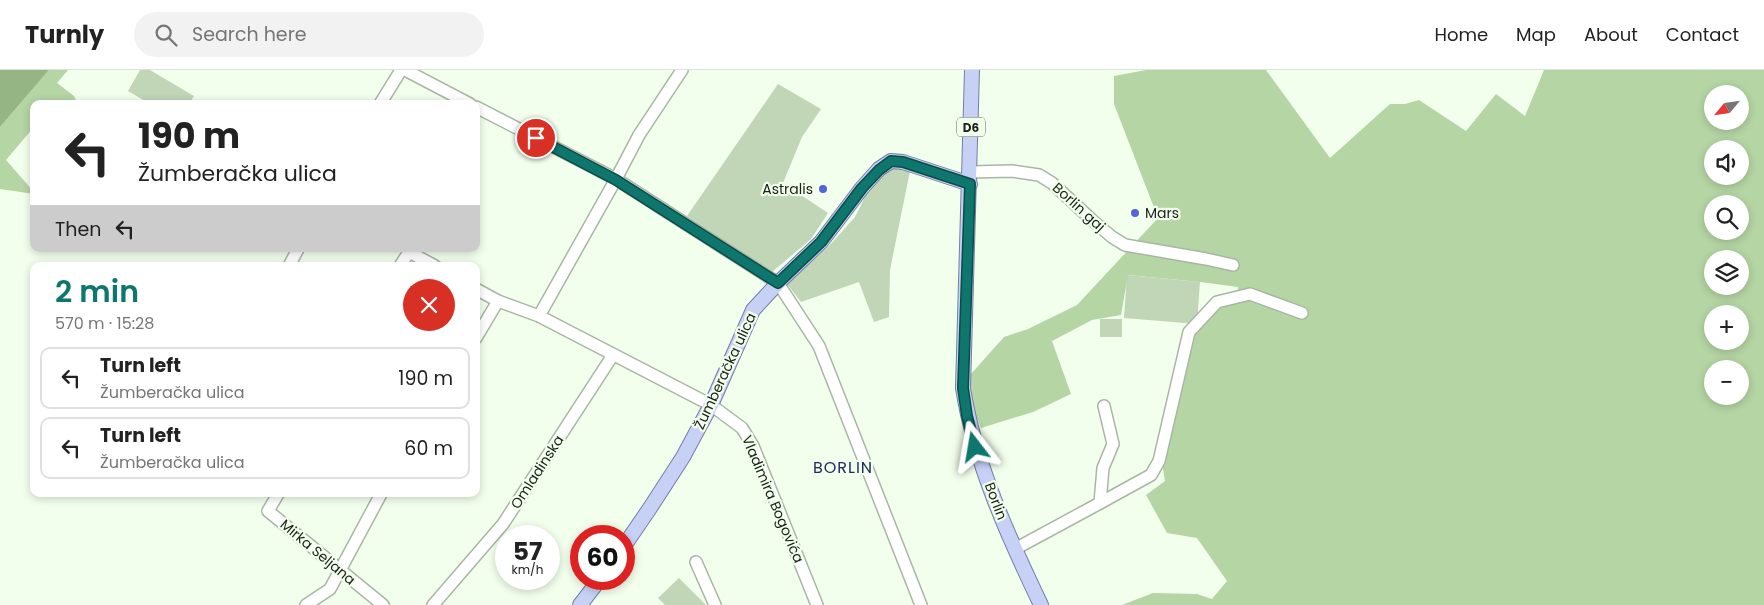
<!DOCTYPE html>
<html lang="en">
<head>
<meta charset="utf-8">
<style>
	body { margin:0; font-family:Poppins,sans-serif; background:#f2f2f2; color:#222; height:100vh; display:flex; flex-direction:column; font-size:19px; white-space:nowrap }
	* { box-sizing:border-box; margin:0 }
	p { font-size:16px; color:#767676 }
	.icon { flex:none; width:28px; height:28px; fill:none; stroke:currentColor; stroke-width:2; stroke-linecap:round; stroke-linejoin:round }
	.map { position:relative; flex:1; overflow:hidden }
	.details { position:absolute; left:30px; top:192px; width:450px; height:235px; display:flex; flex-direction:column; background:#fff; border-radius:10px; box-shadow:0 2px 8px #0003 }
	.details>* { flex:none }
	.banner { position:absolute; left:30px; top:30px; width:450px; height:152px; border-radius:10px; box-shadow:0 2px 8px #0003; background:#fff; color:#222; overflow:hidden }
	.needle { width:32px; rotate:241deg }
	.controls { position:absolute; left:1704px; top:15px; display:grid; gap:10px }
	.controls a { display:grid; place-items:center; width:45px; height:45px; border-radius:50%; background:#fff; box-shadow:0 2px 8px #0003; font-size:25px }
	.speed { position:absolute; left:495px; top:455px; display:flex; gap:10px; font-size:25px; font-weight:700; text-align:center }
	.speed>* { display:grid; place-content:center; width:65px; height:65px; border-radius:50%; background:#fff; box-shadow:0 2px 8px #0003; line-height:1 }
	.speed small { font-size:12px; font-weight:400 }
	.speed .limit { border:8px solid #d22; background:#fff; color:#111 }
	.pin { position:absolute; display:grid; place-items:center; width:42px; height:42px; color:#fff; margin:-21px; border:2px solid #fff; border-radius:50%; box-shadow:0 1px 5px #0007 }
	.me { position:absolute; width:55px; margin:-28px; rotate:346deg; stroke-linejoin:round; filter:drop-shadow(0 0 4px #0008) }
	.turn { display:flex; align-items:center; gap:18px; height:105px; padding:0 25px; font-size:22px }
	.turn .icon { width:65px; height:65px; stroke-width:2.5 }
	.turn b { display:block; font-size:35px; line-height:42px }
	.then { display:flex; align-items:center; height:48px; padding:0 25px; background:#0003; gap:10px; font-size:19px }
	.round { display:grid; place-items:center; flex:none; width:52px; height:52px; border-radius:26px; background:#f2f2f2 }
	.summary { display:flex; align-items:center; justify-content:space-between; height:85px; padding:0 25px }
	h1 { font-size:30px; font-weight:600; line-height:38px; color:#0f766e }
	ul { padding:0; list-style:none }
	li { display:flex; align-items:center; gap:15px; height:62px; margin:0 10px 8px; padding:0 15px; border:2px solid #e0e0e0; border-radius:10px }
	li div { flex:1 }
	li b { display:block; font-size:19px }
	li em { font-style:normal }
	header { display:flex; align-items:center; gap:30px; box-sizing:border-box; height:70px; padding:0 25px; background:#fff; border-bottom:1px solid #e0e0e0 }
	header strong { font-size:24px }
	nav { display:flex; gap:28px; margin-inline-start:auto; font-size:18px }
	.search { width:350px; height:45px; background:#f2f2f2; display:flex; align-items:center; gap:12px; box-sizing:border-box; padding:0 18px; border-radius:28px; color:#767676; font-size:19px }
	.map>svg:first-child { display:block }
	.green { fill:#c1d6b6 }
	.forest { fill:#b5d5a4; fill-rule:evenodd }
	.water { fill:#96b585 }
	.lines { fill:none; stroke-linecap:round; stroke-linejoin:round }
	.minor-casing { stroke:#aab6a5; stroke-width:14 }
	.major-casing { stroke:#727fa4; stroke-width:16 }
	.minor { stroke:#fff; stroke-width:11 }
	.major { stroke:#c7d1f5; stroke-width:14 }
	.route-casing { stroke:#0a4d48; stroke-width:12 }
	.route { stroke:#0f766e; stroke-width:9 }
	.poi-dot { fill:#5364da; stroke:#f3ffed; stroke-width:2 }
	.labels { text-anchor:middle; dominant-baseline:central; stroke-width:4.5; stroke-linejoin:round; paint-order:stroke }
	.shield { fill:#f3ffed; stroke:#5c6359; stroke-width:1 }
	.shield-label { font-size:12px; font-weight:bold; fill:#1c201a }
	.poi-label { font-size:14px; fill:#1c201a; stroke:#f3ffed; text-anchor:end }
	.street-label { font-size:14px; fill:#1c201a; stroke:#f3ffed }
	.quarter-label { font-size:16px; letter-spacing:1px; fill:#212a62; stroke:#f3ffed }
</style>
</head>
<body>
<header>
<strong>Turnly</strong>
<div class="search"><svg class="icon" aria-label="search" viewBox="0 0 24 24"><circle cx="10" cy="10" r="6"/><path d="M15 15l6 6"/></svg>Search here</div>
<nav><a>Home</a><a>Map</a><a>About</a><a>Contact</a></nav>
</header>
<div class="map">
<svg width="1764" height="535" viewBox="0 0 1764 535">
	<rect width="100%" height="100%" fill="#f3ffed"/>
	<!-- green -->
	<g class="green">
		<polygon points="140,0 150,0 194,26 189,34 150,34 128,21"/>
		<polygon points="778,14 821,39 802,67 783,113 828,143 811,169 772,202 687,146"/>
		<polygon points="895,97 910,101 890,200 889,247 874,252 859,212 801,232 787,214 828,177 855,147 866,125 881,105"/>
		<polygon points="1127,205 1200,212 1197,254 1124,248"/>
		<rect x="1100" y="249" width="22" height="18"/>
		<polygon points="679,508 706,535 665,535 658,528"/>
	</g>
	<!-- forest -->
	<g class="forest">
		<polygon points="49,0 68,0 57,13 74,26 78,34 34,34 34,57 6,90 34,122 34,124 0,119 0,57"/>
		<path d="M1146,0H1266L1330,88L1390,34H1405L1419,30L1466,61L1496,24L1525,46L1544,0H1764V535H1122L1153,523L1197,524L1212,529L1227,511L1197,468L1167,463L1146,425L1165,411L1162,393L1178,338L1177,313L1193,262L1216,235L1237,227L1238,217L1200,212L1128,205L1121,245L1092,250L1052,271L1071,324L1033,342L981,358L973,338L970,305L1004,267L1028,259L1077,235L1158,148L1114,34V6ZM1712,24H1740V51H1712ZM1712,79H1740V106H1712ZM1712,134H1740V161H1712ZM1712,189H1740V216H1712ZM1712,244H1740V271H1712ZM1712,299H1740V326H1712Z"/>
	</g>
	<!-- water -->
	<polygon class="water" points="0,0 49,0 0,57"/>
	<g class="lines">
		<!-- minor casing -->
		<g class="minor-casing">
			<g id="minor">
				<polyline points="405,0 470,34"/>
				<polyline points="380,34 401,0"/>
				<polyline points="476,37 616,109 778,213 819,276 921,535"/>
				<polyline points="970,102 1012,101 1039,105 1052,113 1092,150 1112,167 1125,175 1206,189 1233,195"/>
				<polyline points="289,196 298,179"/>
				<polyline points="400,196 409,182 435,196"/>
				<polyline points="476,219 498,231 539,246 711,335 742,358 753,376 817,535"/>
				<polyline points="539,246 616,109 639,65 682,0"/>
				<polyline points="476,268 498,231"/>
				<polyline points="278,424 268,441 383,535"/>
				<polyline points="1100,433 1151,405 1159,391 1189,262 1217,232 1250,224 1302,243"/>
				<polyline points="1015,479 1100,433 1103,398 1113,374 1104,336"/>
				<polyline points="696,492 715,535"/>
				<polyline points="306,535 330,519 381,424"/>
				<polyline points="433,535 503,454 613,285"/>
			</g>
		</g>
		<!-- major casing -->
		<g class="major-casing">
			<g id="major">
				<path d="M972,0L963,318C975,394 1008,466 1041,535"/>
				<polyline points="624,476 650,438 683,387 711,335 753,240 778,213 821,172 862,118 879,99 891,91 903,92 970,114"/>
				<polyline points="580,535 600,509"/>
			</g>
		</g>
		<!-- minor -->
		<use href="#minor" class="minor"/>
		<!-- major -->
		<use href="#major" class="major"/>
	</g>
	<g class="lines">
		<!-- route casing -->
		<g class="route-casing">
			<polyline id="route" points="536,68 616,110 778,213 821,172 862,118 879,100 891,91 903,92 970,114 963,318 967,346 975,377"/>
		</g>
		<!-- route -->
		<use href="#route" class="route"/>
	</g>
	<!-- markers -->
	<g class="poi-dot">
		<circle cx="823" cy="119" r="5"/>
		<circle cx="1135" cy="143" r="5"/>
	</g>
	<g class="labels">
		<!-- shield labels -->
		<rect class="shield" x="957" y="47.5" width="28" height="19" rx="4"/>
		<g class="shield-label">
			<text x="971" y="57">D6</text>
		</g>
		<!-- poi labels -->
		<g class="poi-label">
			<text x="813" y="119">Astralis</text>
			<text x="1145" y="143" text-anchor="start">Mars</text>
		</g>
		<!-- street labels -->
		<g class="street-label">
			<text transform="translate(1079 137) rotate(42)">Borlin gaj</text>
			<text transform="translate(725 301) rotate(-65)">Žumberačka ulica</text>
			<text transform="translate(537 402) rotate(-57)">Omladinska</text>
			<text transform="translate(773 429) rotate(67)">Vladimira Bogovića</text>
			<text transform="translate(996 431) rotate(69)">Borlin</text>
			<text transform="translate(318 482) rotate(40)">Mirka Seljana</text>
		</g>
		<!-- quarter labels -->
		<g class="quarter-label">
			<text x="843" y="397">BORLIN</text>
		</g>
	</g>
</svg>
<div class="controls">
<a><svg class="needle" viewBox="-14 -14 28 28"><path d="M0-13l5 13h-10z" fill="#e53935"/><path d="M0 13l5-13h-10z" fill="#767676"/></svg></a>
<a><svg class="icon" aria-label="sound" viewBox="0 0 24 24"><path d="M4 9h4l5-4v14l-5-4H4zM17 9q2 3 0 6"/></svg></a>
<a><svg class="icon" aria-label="search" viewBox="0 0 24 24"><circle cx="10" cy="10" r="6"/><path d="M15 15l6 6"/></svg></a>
<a><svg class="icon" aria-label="layers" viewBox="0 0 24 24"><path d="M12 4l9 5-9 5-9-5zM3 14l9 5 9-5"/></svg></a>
<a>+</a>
<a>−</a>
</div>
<div class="speed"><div>57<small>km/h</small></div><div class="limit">60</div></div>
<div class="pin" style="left:536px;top:68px;background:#d93025"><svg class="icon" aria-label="arrive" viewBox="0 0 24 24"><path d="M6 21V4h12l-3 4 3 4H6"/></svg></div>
<svg class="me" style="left:975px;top:377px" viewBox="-20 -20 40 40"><path d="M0-17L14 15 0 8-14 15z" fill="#0f766e" stroke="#fff" stroke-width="4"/></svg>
<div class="banner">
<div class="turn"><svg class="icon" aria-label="left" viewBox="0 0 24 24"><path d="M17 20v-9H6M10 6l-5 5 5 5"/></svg><div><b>190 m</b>Žumberačka ulica</div></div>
<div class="then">Then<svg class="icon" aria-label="left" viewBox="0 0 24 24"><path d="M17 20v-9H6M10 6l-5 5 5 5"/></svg></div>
</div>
<section class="details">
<div class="summary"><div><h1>2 min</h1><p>570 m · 15:28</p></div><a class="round" style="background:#d93025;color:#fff"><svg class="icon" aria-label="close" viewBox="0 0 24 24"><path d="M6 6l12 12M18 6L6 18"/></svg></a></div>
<ul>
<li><svg class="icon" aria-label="left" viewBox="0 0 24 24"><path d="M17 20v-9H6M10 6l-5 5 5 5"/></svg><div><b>Turn left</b><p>Žumberačka ulica</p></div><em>190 m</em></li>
<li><svg class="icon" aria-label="left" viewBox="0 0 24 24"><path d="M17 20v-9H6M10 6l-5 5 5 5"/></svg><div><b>Turn left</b><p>Žumberačka ulica</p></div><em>60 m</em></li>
</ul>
</section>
</div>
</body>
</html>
